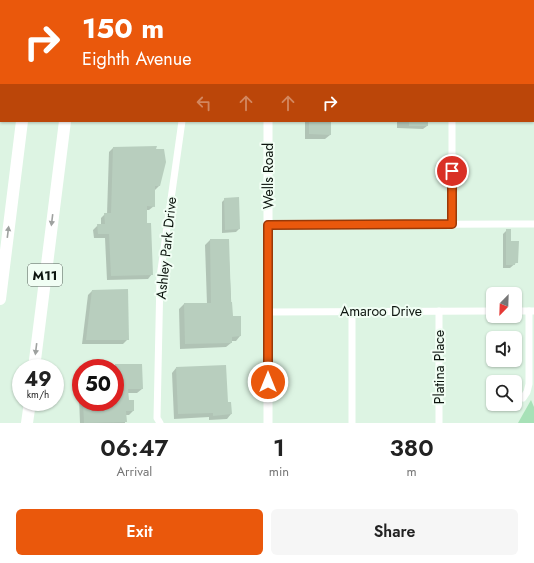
<!DOCTYPE html>
<html lang="en">
<head>
<meta charset="utf-8">
<style>
	body { margin:0; font-family:Jost,sans-serif; background:#f6f6f6; color:#222; height:100vh; display:flex; flex-direction:column; font-size:15px; white-space:nowrap }
	* { box-sizing:border-box; margin:0 }
	p { font-size:13px; color:#767676 }
	.icon { flex:none; width:22px; height:22px; fill:none; stroke:currentColor; stroke-width:2; stroke-linecap:round; stroke-linejoin:round }
	.map { position:relative; height:423px; overflow:hidden }
	.side { display:flex; flex-direction:column; background:#fff; flex:1 }
	.side>* { flex:none }
	.top-card { position:absolute; left:0px; top:0px; width:534px; height:122px; box-shadow:0 1px 3px #0004; background:#ea580c; color:#fff; overflow:hidden }
	.needle { width:26px; rotate:203deg }
	.tools { position:absolute; left:486px; top:287px; display:grid; gap:8px }
	.tools a { display:grid; place-items:center; width:36px; height:36px; border-radius:6px; background:#fff; box-shadow:0 1px 3px #0004; font-size:20px }
	.speed { position:absolute; left:12px; top:359px; display:flex; gap:8px; font-size:20px; font-weight:700; text-align:center }
	.speed>* { display:grid; place-content:center; width:52px; height:52px; border-radius:50%; background:#fff; box-shadow:0 1px 3px #0004; line-height:1 }
	.speed small { font-size:10px; font-weight:400 }
	.speed .limit { border:6px solid #d22; background:#fff; color:#111 }
	.pin { position:absolute; display:grid; place-items:center; width:34px; height:34px; color:#fff; margin:-17px; border:2px solid #fff; border-radius:50%; box-shadow:0 1px 4px #0007 }
	.me { position:absolute; width:44px; margin:-22px; rotate:0deg; stroke-linejoin:round; filter:drop-shadow(0 0 3px #0008) }
	.turn { display:flex; align-items:center; gap:14px; height:84px; padding:0 16px; font-size:18px }
	.turn .icon { width:52px; height:52px; stroke-width:2.5 }
	.turn b { display:block; font-size:28px; line-height:34px }
	.lanes { display:flex; align-items:center; height:38px; padding:0 16px; background:#0003; justify-content:center; gap:20px; direction:ltr }
	.lanes .off { opacity:.35 }
	.eta { display:flex; justify-content:space-evenly; align-items:center; height:68px; text-align:center }
	.eta b { font-size:24px; font-weight:600; line-height:28px }
	.cta { display:flex; gap:8px; margin-top:auto; padding:8px 16px }
	.cta a { flex:1; height:46px; border-radius:6px; background:#ea580c; color:#fff; font-size:16px; font-weight:600; line-height:46px; text-align:center }
	.cta a+a { background:#f6f6f6; color:#222 }
	.map>svg:first-child { display:block }
	.green { fill:#a7e1b7 }
	.shadow { fill:#0003 }
	.building { fill:#b8cebe }
	.lines { fill:none; stroke-linecap:round; stroke-linejoin:round }
	.street { stroke:#fff; stroke-width:7 }
	.secondary { stroke:#fff; stroke-width:9 }
	.highway { stroke:#fff; stroke-width:12 }
	.oneway { fill:#9ea19f }
	.route-casing { stroke:#983908; stroke-width:10 }
	.route { stroke:#ea580c; stroke-width:7 }
	.labels { text-anchor:middle; dominant-baseline:central; stroke-width:4; stroke-linejoin:round; paint-order:stroke }
	.shield { fill:#f1fef4; stroke:#515b54; stroke-width:1 }
	.shield-label { font-size:13px; font-weight:bold; fill:#0d150f }
	.street-label { font-size:14px; fill:#0d150f; stroke:#f1fef4 }
</style>
</head>
<body>
<div class="map">
<svg width="534" height="423" viewBox="0 0 534 423">
	<rect width="100%" height="100%" fill="#ddf4e3"/>
	<!-- green -->
	<polygon class="green" points="531,400 534,407 534,423 518,423"/>
	<!-- shadow -->
	<g class="shadow">
		<polygon points="166,0 227,0 227,1 165,1"/>
		<polygon points="299,0 374,0 374,1"/>
		<polygon points="305,121 330,121 330,135 325,139 305,139"/>
		<polygon points="397,121 427,121 427,126 423,129 397,128"/>
		<polygon points="113,148 155,150 159,186 155,190 154,206 149,210 146,210 146,224 152,274 148,279 107,280 105,238 94,238 93,230 98,225 101,225 101,218 105,214 107,214 109,152"/>
		<polygon points="225,199 239,229 236,232 222,233 222,202"/>
		<polygon points="507,230 517,262 510,268 503,268 503,234"/>
		<polygon points="210,240 228,240 232,317 240,336 236,341 231,341 231,343 226,347 180,349 179,309 184,304 207,304 205,245"/>
		<polygon points="92,291 128,339 123,344 82,344 88,295"/>
		<polygon points="85,365 141,365 142,389 137,393 128,393 128,401 133,411 129,415 125,415 125,423 80,423 79,398 81,396 81,402 115,402 115,368 83,368"/>
		<polygon points="176,368 227,403 231,414 227,419 209,420 209,417 174,419 172,373"/>
	</g>
	<!-- building -->
	<g class="building">
		<polygon points="309,121 331,121 331,135 309,134"/>
		<rect x="409" y="121" width="19" height="5"/>
		<polygon points="157,146 156,149 164,149 166,162 160,186 155,186 155,207 147,206 147,223 151,223 153,275 111,276 109,234 98,234 97,224 105,224 104,213 111,213 113,147"/>
		<polygon points="239,197 240,229 225,230 224,198"/>
		<polygon points="506,229 511,229 511,241 519,241 518,263 515,263 515,265 506,265"/>
		<polygon points="210,239 229,239 231,302 232,302 233,316 241,316 241,336 232,337 232,343 185,344 184,303 211,303"/>
		<polygon points="128,289 129,340 86,340 92,290"/>
		<polygon points="115,364 142,364 143,389 128,389 129,400 134,400 134,411 126,411 127,422 84,423 83,402 115,402"/>
		<polygon points="226,365 228,402 231,402 232,414 213,416 213,413 178,414 176,367"/>
	</g>
	<g class="lines">
		<!-- street -->
		<g class="street">
			<polyline points="451,0 451,1"/>
			<polyline points="452,121 452,224"/>
			<polyline points="269,225 534,224"/>
			<polyline points="352,311 352,423"/>
			<polyline points="439,311 439,423"/>
			<polyline points="515,311 534,311"/>
			<polyline points="269,312 493,311"/>
			<polyline points="523,398 527,392 529,384 529,311"/>
			<polyline points="160,423 157,418 160,277 182,121"/>
		</g>
		<!-- secondary -->
		<g class="secondary">
			<polyline points="267,0 267,1"/>
			<polyline points="268,121 268,423"/>
		</g>
		<!-- highway -->
		<g class="highway">
			<polyline points="16,1 16,0"/>
			<polyline points="36,1 36,0"/>
			<polyline points="79,1 79,0"/>
			<polyline points="96,1 96,0"/>
			<polyline points="0,299 22,121"/>
			<polyline points="34,368 65,121"/>
			<polyline points="27,423 30,402"/>
		</g>
	</g>
	<!-- one-way arrows -->
	<defs><path id="oneway-solid" d="M-6-.8H1V-3.2L6.5 0L1 3.2V.8H-6Z"/></defs>
	<g class="oneway">
		<use href="#oneway-solid" transform="translate(52 220) rotate(97)"/>
		<use href="#oneway-solid" transform="translate(8 232) rotate(-83)"/>
		<use href="#oneway-solid" transform="translate(36 349) rotate(97)"/>
	</g>
	<g class="lines">
		<!-- route casing -->
		<g class="route-casing">
			<polyline id="route" points="268,382 268,225 452,224 452,171"/>
		</g>
		<!-- route -->
		<use href="#route" class="route"/>
	</g>
	<g class="labels">
		<!-- shield labels -->
		<rect class="shield" x="28" y="264" width="34" height="22" rx="3"/>
		<g class="shield-label">
			<text x="45" y="275">M11</text>
		</g>
		<!-- street labels -->
		<g class="street-label">
			<text transform="translate(268 176) rotate(-90)">Wells Road</text>
			<text transform="translate(166 248) rotate(-84)">Ashley Park Drive</text>
			<text x="381" y="311">Amaroo Drive</text>
			<text transform="translate(439 367) rotate(-90)">Platina Place</text>
		</g>
	</g>
</svg>
<div class="tools">
<a><svg class="needle" viewBox="-14 -14 28 28"><path d="M0-13l5 13h-10z" fill="#e53935"/><path d="M0 13l5-13h-10z" fill="#767676"/></svg></a>
<a><svg class="icon" aria-label="sound" viewBox="0 0 24 24"><path d="M4 9h4l5-4v14l-5-4H4zM17 9q2 3 0 6"/></svg></a>
<a><svg class="icon" aria-label="search" viewBox="0 0 24 24"><circle cx="10" cy="10" r="6"/><path d="M15 15l6 6"/></svg></a>
</div>
<div class="speed"><div>49<small>km/h</small></div><div class="limit">50</div></div>
<div class="pin" style="left:452px;top:171px;background:#d93025"><svg class="icon" aria-label="arrive" viewBox="0 0 24 24"><path d="M6 21V4h12l-3 4 3 4H6"/></svg></div>
<svg class="me" style="left:268px;top:382px" viewBox="-20 -20 40 40"><circle r="17" fill="#ea580c" stroke="#fff" stroke-width="3"/><path d="M0-11L8 9 0 5-8 9z" fill="#fff"/></svg>
<div class="top-card">
<div class="turn"><svg class="icon" aria-label="right" viewBox="0 0 24 24"><path d="M7 20v-9h11M14 6l5 5-5 5"/></svg><div><b>150 m</b>Eighth Avenue</div></div>
<div class="lanes"><svg class="icon off" aria-label="left" viewBox="0 0 24 24"><path d="M17 20v-9H6M10 6l-5 5 5 5"/></svg><svg class="icon off" aria-label="ahead" viewBox="0 0 24 24"><path d="M12 20V5M6 11l6-6 6 6"/></svg><svg class="icon off" aria-label="ahead" viewBox="0 0 24 24"><path d="M12 20V5M6 11l6-6 6 6"/></svg><svg class="icon" aria-label="right" viewBox="0 0 24 24"><path d="M7 20v-9h11M14 6l5 5-5 5"/></svg></div>
</div>
</div>
<section class="side">
<div class="eta">
<div><b>06:47</b><p>Arrival</p></div>
<div><b>1</b><p>min</p></div>
<div><b>380</b><p>m</p></div>
</div>
<div class="cta"><a>Exit</a><a>Share</a></div>
</section>
</body>
</html>
